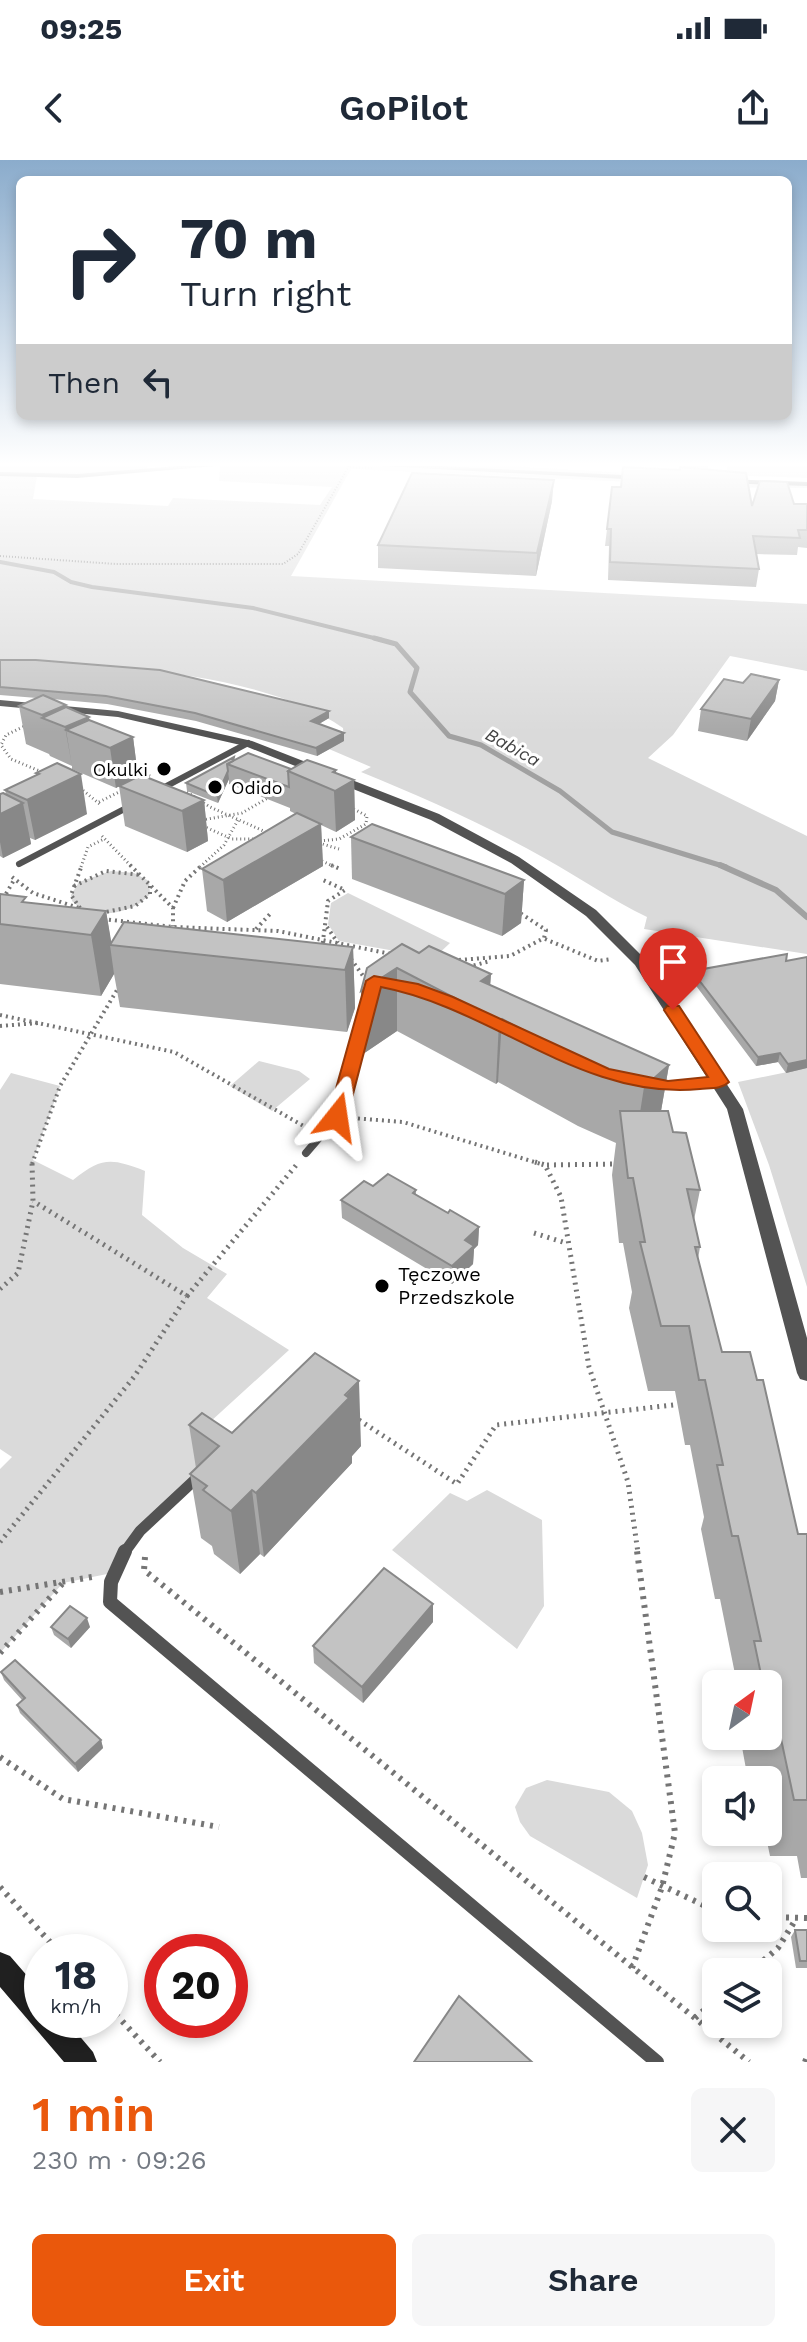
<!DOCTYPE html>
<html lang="en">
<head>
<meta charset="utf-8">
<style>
	body { margin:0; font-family:"Work Sans",sans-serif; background:#f6f6f7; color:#1f2937; height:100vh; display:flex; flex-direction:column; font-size:30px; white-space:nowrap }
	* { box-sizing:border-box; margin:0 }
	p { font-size:26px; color:#747a83 }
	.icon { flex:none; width:44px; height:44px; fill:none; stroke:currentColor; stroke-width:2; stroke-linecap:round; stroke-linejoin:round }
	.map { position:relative; height:1902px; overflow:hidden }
	.details { display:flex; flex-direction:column; background:#fff; flex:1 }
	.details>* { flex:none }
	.guide { position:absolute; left:16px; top:16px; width:776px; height:244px; border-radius:12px; box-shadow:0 4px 12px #0003; background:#fff; color:#1f2937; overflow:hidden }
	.needle { width:52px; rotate:33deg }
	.buttons { position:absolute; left:702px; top:1510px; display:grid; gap:16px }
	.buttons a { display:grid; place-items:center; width:80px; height:80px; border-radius:12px; background:#fff; box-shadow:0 4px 12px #0003; font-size:40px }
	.speed { position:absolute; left:24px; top:1774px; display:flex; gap:16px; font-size:40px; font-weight:700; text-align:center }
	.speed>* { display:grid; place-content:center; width:104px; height:104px; border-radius:50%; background:#fff; box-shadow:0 4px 12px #0003; line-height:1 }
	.speed small { font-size:20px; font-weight:400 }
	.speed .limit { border:12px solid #d22; background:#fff; color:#111 }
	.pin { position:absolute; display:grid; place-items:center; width:68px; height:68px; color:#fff; margin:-82px -34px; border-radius:50% 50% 50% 0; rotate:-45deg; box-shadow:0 0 8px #0007 }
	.pin .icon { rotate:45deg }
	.me { position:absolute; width:88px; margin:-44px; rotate:15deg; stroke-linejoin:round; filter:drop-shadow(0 0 6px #0008) }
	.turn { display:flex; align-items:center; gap:28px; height:168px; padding:0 32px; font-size:36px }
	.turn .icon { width:104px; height:104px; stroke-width:2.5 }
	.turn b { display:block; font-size:56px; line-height:68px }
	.then { display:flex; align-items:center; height:76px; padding:0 32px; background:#0003; gap:16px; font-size:30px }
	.round { display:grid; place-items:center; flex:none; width:84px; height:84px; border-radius:12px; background:#f6f6f7 }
	.summary { display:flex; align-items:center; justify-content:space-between; height:136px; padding:0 32px }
	h1 { font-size:48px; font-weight:600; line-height:60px; color:#ea580c }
	.cta { display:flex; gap:16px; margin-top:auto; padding:16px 32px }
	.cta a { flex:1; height:92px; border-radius:12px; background:#ea580c; color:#fff; font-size:32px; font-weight:600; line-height:92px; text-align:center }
	.cta a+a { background:#f6f6f7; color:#1f2937 }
	.status { display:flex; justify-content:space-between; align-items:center; height:56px; padding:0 40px; background:#fff; direction:ltr }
	.status svg { height:22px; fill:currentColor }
	header { display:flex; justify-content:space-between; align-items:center; height:104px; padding:0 32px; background:#fff; font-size:36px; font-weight:600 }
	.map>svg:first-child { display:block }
	.green { fill:#dadada }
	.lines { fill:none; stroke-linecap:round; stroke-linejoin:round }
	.stream-far2 { stroke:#a1a1a1; stroke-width:4 }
	.stream-far1 { stroke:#a1a1a1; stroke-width:5 }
	.stream { stroke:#a1a1a1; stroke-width:6 }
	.path-far4 { stroke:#757575; stroke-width:2; stroke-dasharray:1 2; stroke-linecap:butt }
	.path-far3 { stroke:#757575; stroke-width:3; stroke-dasharray:1 3; stroke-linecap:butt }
	.path-far2 { stroke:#757575; stroke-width:4; stroke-dasharray:2 4; stroke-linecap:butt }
	.path-far1 { stroke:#757575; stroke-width:5; stroke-dasharray:2 5; stroke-linecap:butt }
	.path { stroke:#757575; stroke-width:6; stroke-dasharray:3 6; stroke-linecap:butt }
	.lane-far3 { stroke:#535353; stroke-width:6 }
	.lane-far2 { stroke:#535353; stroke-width:8 }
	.lane-far1 { stroke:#535353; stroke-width:11 }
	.lane { stroke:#535353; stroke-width:14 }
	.street { fill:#535353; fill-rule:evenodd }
	.secondary { fill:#202020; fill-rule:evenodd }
	.wall { fill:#a8a8a8 }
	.shaded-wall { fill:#888 }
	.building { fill:#c3c3c3; stroke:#888; stroke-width:2 }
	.route { fill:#ea580c; stroke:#983908; stroke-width:2 }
	.poi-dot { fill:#000; stroke:#fff; stroke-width:3 }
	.labels { text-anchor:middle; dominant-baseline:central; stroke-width:6; stroke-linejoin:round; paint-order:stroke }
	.far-water-label { font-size:18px; font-style:italic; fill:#424242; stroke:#fff }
	.far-poi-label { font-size:18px; fill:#000; stroke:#fff; text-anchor:end }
	.poi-label { font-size:20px; fill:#000; stroke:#fff; text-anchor:start }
</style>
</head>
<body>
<div class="status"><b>09:25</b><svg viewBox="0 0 49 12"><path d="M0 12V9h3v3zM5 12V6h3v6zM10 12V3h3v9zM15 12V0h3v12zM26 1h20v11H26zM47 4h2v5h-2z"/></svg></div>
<header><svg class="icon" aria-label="back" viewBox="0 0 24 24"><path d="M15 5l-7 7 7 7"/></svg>GoPilot<svg class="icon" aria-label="share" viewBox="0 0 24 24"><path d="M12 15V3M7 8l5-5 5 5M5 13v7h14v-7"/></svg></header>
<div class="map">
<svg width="807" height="1902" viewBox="0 0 807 1902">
	<rect width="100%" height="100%" fill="#fff"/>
	<!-- green -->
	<g class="green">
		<path d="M0,306H147L150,311L37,316L33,339L168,346L173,338L320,345L332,327L219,321L220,306H512L807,324V328H761L351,309L291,416L807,444V511L730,496L673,575L648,598L807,676V794L644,769L647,757C612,740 580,718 546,699C486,665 424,638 361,612L371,607L329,589L344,581L343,568C261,511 100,504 0,500Z"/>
		<polygon points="727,306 807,306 807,318 727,315"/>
		<path d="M111,711L134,713L149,721L150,734C132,755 92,761 72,741L71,735L79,722Z"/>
		<polygon points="348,733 450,783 434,798 339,781 328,764 331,743"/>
		<polygon points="259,901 299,911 310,919 272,951 230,926"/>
		<polygon points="807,908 807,1127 769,1005 738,922"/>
		<path d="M11,913L60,926L33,1000L73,1020C102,997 111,998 145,1011L142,1055L183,1088L227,1114L207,1138L289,1190L210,1262L235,1281L127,1387L112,1413L63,1423L0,1493V1309L12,1297L0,1289V930Z"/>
		<polygon points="487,1330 542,1360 544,1446 517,1489 392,1390 450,1333 467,1341"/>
		<polygon points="547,1620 609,1632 632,1651 642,1673 648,1705 637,1738 530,1676 520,1662 515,1647 526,1628"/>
	</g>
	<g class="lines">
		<!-- stream-far2 -->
		<polyline class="stream-far2" points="0,402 54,412 71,422 92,427 253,448 382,480"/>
		<!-- stream-far1 -->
		<polyline class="stream-far1" points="374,478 396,484 417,508 410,532 449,576 481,585 560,631 612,672 726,707"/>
		<!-- stream -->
		<polyline class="stream" points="720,705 776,730 807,757"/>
		<!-- path-far4 -->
		<g class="path-far4">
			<polyline points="350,307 373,308"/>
			<polyline points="0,396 116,404 283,404 298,394 349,306"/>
		</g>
		<!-- path-far3 -->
		<g class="path-far3">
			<polyline points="27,565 6,575 1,585 11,599 42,612"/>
			<polyline points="135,608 152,617"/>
			<polyline points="80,628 101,645"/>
			<polyline points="187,632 210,647 268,673"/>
			<polyline points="99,642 123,630"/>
			<polyline points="202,660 242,653 268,638"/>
			<polyline points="203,666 232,679 256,679"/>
			<polyline points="102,676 132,707"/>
			<polyline points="320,681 339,679 366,664 367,656 352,648"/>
			<polyline points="319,683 339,689"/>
			<polyline points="322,701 335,707"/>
			<polyline points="81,707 88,687 104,679"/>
			<polyline points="200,707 224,685 238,660"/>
		</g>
		<!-- path-far2 -->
		<g class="path-far2">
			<polyline points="130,705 173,748 173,766"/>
			<polyline points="331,705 340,709"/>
			<polyline points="12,717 33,733 79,748"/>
			<polyline points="74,726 106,711 141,715"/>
			<polyline points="0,744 14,720"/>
			<polyline points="80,748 71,735 82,705"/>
			<polyline points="173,748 185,721 202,705"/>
			<polyline points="101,753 135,746 150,734 150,725"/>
			<polyline points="103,759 173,767 278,771 391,794"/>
			<polyline points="327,767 338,783"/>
			<polyline points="256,769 270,754"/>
			<polyline points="545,779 598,801 612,799"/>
			<polyline points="322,789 328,741 345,730 323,720"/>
			<polyline points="351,799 366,820"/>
			<polyline points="459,800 510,796 544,778 546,770 520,753"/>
			<polyline points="468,807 490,801"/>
			<polyline points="0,855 174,892 309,969"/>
			<polyline points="0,866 38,863"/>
			<polyline points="352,958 403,962 541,1004"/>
			<polyline points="32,1004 60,926 120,825"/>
		</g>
		<!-- path-far1 -->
		<g class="path-far1">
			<polyline points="535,1002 545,1005 561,1037 589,1207 628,1322 638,1393"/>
			<polyline points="547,1005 618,1004"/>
			<polyline points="534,1073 566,1083"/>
			<polyline points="0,1129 18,1113 33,1041 32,1002"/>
			<polyline points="187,1136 298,1003"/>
			<polyline points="359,1260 457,1324 496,1265 682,1244"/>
			<polyline points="0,1382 134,1217 187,1136 33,1041"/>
		</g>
		<!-- path -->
		<g class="path">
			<polyline points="145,1397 144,1410 749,1902"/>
			<polyline points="0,1432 92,1417"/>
			<polyline points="0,1493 63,1423"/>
			<polyline points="0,1597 63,1639 219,1667"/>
			<polyline points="644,1717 716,1751"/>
			<polyline points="0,1727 59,1792"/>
			<polyline points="768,1757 807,1758"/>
			<polyline points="632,1808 662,1727 675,1673 637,1391"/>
			<polyline points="750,1812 778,1788 796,1759"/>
			<polyline points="110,1848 160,1902"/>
			<polyline points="695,1858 716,1840"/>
			<polyline points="805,1902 807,1897"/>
		</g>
		<!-- lane-far3 -->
		<g class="lane-far3">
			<polyline points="159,630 248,583"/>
			<polyline points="19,704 132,645"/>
		</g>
		<!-- lane-far2 -->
		<g class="lane-far2">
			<polyline points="656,925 720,922"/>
			<polyline points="306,993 337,957 364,855"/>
		</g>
		<!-- lane-far1 -->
		<polyline class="lane-far1" points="124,1393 140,1371 200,1315"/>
		<!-- lane -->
		<polyline class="lane" points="125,1391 111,1422 110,1442 657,1902"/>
		<!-- street -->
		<g class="street">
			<polygon points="178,306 215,306 77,318 0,316 0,312 77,314"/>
			<polygon points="381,306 438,306 643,316 647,318 643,320"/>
			<polygon points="726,319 807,322 807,326 723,323"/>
			<polygon points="0,540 118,551 252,581 439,654 519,697 596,750 645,799 743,949 807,1178 807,1221 800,1219 797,1213 727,949 635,805 586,756 511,703 431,660 245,586 118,557 0,546"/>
		</g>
		<!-- secondary -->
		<polygon class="secondary" points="0,1792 10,1796 42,1833 42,1860 66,1860 93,1892 97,1902 64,1902 0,1827"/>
	</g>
	<!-- wall -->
	<g class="wall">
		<polygon points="679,306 708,306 708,309 752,346 807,344 807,388 798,387 797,395 756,394 759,409 756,427 608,420 609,386 605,386 612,327 621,327 679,310"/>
		<polygon points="552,341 536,416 378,408 378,385"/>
		<polygon points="0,500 329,558 319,564 344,573 344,581 317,596 196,561 107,544 52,539 66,545 67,548 90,560 133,577 138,616 204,640 208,681 187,692 125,666 119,626 116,628 72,609 72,606 50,596 49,594 26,584 19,546 37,538 0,535"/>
		<polygon points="779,520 775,541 747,581 698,571 701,549"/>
		<polygon points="235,600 291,609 336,610 336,613 354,620 355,660 336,672 321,665 323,706 227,762 207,751 202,709 296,654 290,651 290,648 229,624 229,619 218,643 187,631 186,623"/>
		<polygon points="36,613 87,654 35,680 30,678 31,684 3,698 0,696 0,634 6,634 5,630 37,615"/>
		<polygon points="351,677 524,720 521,763 502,776 352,719"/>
		<polygon points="0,734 27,743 106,751 111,783 353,787 355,848 347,872 120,847 114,814 101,836 0,824"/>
		<polygon points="419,793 491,814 490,825 669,905 661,951 673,972 700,1030 694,1060 700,1087 698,1099 722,1192 798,1374 807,1374 807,1718 801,1718 797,1696 770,1696 765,1672 768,1672 768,1620 748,1620 740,1576 768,1576 768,1524 737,1524 720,1439 715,1439 701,1369 704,1357 690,1285 685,1285 675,1231 648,1231 629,1148 632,1132 623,1083 619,1083 612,1015 616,983 578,966 498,922 496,924 397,871 363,894 361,831"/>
		<polygon points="786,801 807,908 786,913 778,902 756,906 691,819 692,811"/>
		<polygon points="373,1026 416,1030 416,1035 448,1053 479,1067 478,1085 474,1089 473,1104 452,1124 342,1058 341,1040"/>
		<polygon points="189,1265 232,1273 361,1286 352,1296 352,1303 264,1397 260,1394 240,1414 214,1394 212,1386 201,1378 190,1314 196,1308"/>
		<polygon points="433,1462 363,1543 314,1503 313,1486"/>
		<polygon points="51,1467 90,1467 71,1488 54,1475"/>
		<polygon points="1,1512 101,1580 103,1588 78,1612 20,1553 17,1545 22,1540 4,1520"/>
		<polygon points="795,1770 807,1770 807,1808 796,1808 791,1777"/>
	</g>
	<!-- shaded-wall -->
	<g class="shaded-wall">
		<polygon points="554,320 552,341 536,416 537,393"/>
		<polygon points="779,520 775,541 747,581 751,559"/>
		<polygon points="66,545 70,565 89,557 93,581 66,570 72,606 65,567 43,558 42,555"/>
		<polygon points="329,551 329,558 312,568 311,561"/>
		<polygon points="344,573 344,581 317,596 316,588"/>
		<polygon points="133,577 138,616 116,628 110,588"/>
		<polygon points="336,610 337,630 354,620 355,660 336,672 333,612"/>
		<polygon points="228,611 229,619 218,643 217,636"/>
		<polygon points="81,614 87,654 35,680 27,640"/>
		<polygon points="204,640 208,681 187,692 182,651"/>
		<polygon points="23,643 31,684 3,698 0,682 0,654"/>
		<polygon points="321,664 323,706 227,762 223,720"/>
		<polygon points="524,720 521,763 502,776 505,734"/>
		<polygon points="106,751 112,786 110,785 114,814 101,836 91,775"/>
		<polygon points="353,787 355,848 347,872 345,810"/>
		<polygon points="397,808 397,871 363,894 361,831"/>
		<polygon points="491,814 488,855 481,821"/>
		<polygon points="502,859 498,922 496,924 499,861"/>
		<polygon points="780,893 778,902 756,906 758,897"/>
		<polygon points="807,900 807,908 786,913 788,904"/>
		<polygon points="669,905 658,968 634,991 644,927"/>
		<polygon points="479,1067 478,1085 474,1089 473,1104 452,1124 452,1106 465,1080"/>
		<polygon points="359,1221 361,1286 352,1296 352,1303 264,1397 256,1333"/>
		<polygon points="252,1330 260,1394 240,1414 231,1351"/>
		<polygon points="433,1444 433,1462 363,1543 362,1527"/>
		<polygon points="87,1458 90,1467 71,1488 68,1479"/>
		<polygon points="101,1580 103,1588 78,1612 75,1604"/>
	</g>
	<!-- building -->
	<g class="building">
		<polygon points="623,307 680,310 680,307 746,313 752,346 760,321 787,322 794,344 807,344 807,370 798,370 800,378 753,376 759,409 610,402 611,369 607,369 612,327 621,327"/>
		<polygon points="412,313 554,320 537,393 378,385"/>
		<polygon points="0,500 36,500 160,510 329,551 311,561 344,573 316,588 195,553 106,536 0,527"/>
		<polygon points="751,514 779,520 751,559 701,549 724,519 743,523"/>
		<polygon points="43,535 66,545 42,555 19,546"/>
		<polygon points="66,547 89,557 65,567 42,558"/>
		<polygon points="89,560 133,577 110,588 66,570"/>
		<polygon points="248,593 291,609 288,611 289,627 227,604"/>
		<polygon points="234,597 233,601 227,604 228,611 217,636 186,623"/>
		<polygon points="307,600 336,610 333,612 354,620 335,631 288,611"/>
		<polygon points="57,603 81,614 27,640 5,630 39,614 36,613"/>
		<polygon points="141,615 204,640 182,651 119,626"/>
		<polygon points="3,633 23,643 0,654 0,634"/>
		<polygon points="297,653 321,664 223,720 202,709"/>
		<polygon points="372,664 524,720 505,734 351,677"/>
		<polygon points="0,734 26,737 22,742 106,751 91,775 0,764"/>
		<polygon points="124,762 353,787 345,810 110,785"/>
		<polygon points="402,784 419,793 429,786 491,814 481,821 669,905 644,927 585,902 502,859 499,861 397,808 361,831 367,808"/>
		<polygon points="787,794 786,801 807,797 807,900 788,904 780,893 758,897 692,811"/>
		<polygon points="620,951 668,951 673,972 686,973 700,1030 687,1029 700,1087 695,1087 722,1192 750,1192 757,1220 763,1220 798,1374 807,1374 807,1640 794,1640 780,1574 773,1574 768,1549 768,1524 763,1524 754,1481 761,1481 738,1376 732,1376 717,1305 723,1305 705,1220 699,1220 689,1166 661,1166 640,1082 645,1082 633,1018 628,1018"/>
		<polygon points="388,1014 416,1030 413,1033 448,1053 450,1050 479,1067 465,1080 474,1086 452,1106 341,1040 364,1021 373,1026"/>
		<polygon points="315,1193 359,1221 345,1235 349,1238 256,1333 252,1330 231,1351 203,1330 207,1326 190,1314 219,1286 189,1265 202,1253 232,1273"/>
		<polygon points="384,1408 433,1444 362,1527 313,1486"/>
		<polygon points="70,1446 87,1458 68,1479 51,1467"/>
		<polygon points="15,1500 101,1580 75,1604 17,1545 25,1538 1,1512"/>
		<polygon points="795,1770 807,1770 807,1801 800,1801"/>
		<polygon points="459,1836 532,1902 414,1902"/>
	</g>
	<!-- sky -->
	<linearGradient id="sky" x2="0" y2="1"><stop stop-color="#8baccc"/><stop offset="0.53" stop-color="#fff"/><stop offset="1" stop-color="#fff" stop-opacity="0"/></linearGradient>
	<rect width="807" height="573" fill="url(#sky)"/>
	<!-- route -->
	<path class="route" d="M374,816L418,824L453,837L609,909L668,921L708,917L664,850L667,846H679L729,922C722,929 711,928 700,929C583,941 492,848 381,827L347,957L337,963L331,961L328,957L366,821Z"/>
	<!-- markers -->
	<g class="poi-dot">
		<circle cx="164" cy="609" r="8"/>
		<circle cx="215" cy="627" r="8"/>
		<circle cx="382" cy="1126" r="8"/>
	</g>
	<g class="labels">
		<!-- far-water labels -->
		<g class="far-water-label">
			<text transform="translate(513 587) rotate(29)">Babica</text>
		</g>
		<!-- far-poi labels -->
		<g class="far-poi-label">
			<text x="148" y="609">Okulki</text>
			<text x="231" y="627" text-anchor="start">Odido</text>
		</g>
		<!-- poi labels -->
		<g class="poi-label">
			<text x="398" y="1114">Tęczowe<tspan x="398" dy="23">Przedszkole</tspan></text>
		</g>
	</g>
</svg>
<div class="buttons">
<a><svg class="needle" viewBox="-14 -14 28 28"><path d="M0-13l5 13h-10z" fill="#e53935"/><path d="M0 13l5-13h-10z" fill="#747a83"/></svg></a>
<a><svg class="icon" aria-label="sound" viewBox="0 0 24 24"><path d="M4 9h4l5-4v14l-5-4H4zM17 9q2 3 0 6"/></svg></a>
<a><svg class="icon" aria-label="search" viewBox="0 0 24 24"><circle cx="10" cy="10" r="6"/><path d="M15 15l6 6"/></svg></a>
<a><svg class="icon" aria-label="layers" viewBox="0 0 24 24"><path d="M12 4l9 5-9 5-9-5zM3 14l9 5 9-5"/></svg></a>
</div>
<div class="speed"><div>18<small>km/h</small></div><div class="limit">20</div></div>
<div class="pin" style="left:673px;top:850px;background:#d93025"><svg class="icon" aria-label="arrive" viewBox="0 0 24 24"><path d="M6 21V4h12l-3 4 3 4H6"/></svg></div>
<svg class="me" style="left:337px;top:957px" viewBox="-20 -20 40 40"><path d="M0-17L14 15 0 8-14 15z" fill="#ea580c" stroke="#fff" stroke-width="4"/></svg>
<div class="guide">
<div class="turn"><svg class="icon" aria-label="right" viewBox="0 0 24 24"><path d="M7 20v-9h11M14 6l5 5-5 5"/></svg><div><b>70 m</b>Turn right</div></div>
<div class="then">Then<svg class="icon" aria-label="left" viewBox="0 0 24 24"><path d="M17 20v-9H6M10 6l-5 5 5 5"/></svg></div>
</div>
</div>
<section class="details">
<div class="summary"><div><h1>1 min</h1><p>230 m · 09:26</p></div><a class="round"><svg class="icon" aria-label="close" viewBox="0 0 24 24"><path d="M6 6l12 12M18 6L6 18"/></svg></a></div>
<div class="cta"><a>Exit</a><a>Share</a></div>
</section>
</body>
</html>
